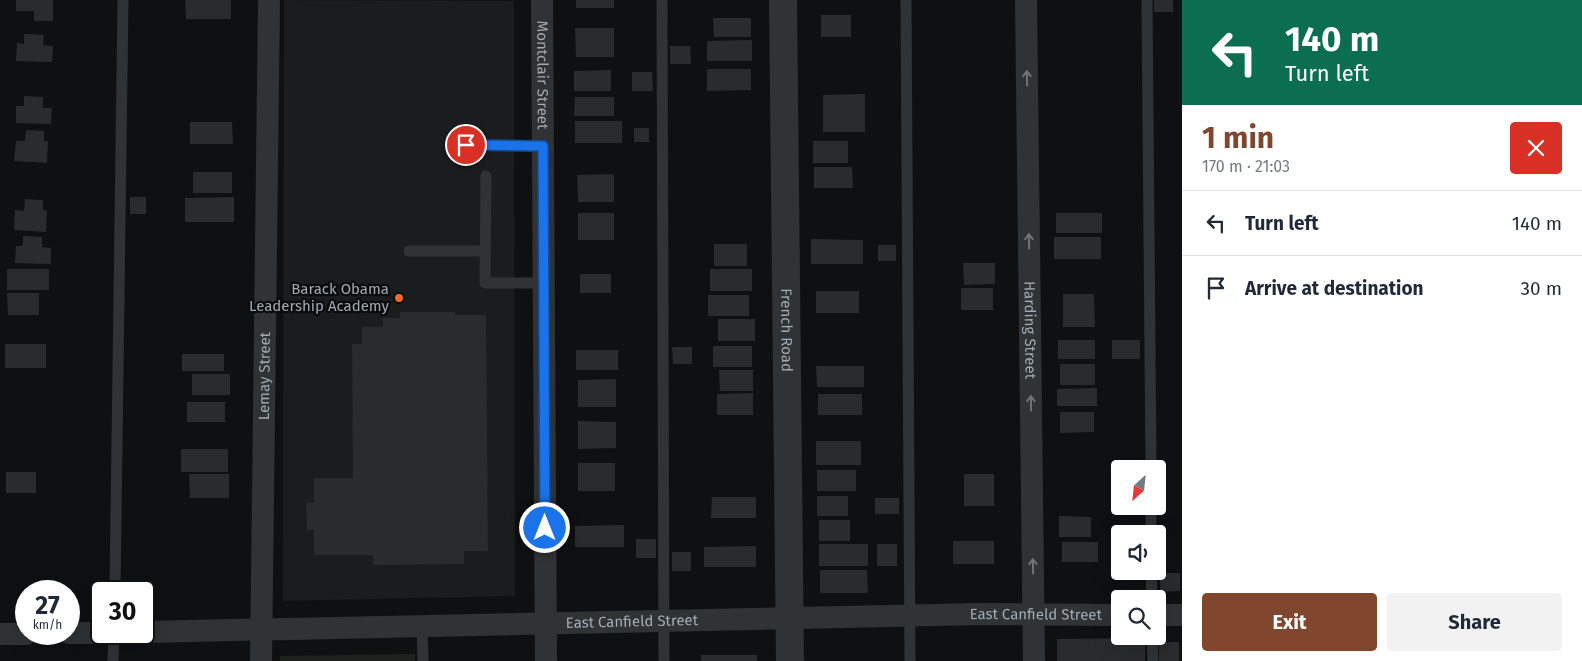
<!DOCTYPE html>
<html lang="en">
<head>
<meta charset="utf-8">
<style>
	body { margin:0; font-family:"Fira Sans",sans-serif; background:#f2f2f3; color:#1f2937; height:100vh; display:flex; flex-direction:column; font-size:19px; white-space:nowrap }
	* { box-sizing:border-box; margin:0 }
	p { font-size:16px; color:#747a83 }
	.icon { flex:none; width:28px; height:28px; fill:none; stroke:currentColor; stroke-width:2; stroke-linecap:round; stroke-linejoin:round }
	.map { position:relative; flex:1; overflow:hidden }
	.panel { display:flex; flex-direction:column; background:#fff; width:400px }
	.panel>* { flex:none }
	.banner { background:#0b6e4f; color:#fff; overflow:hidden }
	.needle { width:32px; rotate:207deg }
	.controls { position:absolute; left:1111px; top:460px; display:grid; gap:10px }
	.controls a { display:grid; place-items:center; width:55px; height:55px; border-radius:5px; background:#fff; box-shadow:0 5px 20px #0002; font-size:25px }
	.speed { position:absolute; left:15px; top:580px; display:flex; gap:10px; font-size:25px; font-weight:700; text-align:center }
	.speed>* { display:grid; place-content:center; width:65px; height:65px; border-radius:50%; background:#fff; box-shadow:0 5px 20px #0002; line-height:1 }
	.speed small { font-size:12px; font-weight:400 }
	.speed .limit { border:2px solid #111; border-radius:8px; background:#fff; color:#111 }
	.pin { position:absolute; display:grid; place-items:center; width:42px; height:42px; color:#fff; margin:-21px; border:2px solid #fff; border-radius:50%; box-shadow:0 1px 5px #0007 }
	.me { position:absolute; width:55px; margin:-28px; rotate:0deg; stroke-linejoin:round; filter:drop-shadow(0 0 4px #0008) }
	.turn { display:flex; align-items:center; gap:18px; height:105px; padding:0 20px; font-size:22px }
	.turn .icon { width:65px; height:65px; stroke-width:2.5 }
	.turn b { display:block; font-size:35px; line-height:42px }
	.round { display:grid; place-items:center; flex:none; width:52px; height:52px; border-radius:5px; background:#f2f2f3 }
	.head { display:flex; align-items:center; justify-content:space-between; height:85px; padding:0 20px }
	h1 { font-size:30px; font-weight:700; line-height:38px; color:#80462e }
	.primary-button { display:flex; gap:10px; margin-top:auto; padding:10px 20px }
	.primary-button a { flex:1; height:58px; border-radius:5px; background:#80462e; color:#fff; font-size:20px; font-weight:700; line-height:58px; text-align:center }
	.primary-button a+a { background:#f2f2f3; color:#1f2937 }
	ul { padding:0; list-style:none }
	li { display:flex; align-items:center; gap:15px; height:65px; padding:0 20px; border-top:1px solid #e0e1e3 }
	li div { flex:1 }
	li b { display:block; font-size:19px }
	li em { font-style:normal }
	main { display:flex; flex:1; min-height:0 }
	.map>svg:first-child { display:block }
	.built { fill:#1b1c1e }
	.green { fill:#1d231c }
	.building { fill:#2a2b2d }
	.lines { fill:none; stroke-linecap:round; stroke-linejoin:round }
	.service { stroke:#303336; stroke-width:11 }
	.minor { stroke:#303336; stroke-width:22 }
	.tertiary { stroke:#303336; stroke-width:28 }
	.oneway { stroke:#6e757a }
	.route-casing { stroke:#114b97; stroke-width:12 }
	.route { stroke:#1a73e8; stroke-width:9 }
	.poi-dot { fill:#f66a22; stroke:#0a0b0c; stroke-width:2 }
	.labels { text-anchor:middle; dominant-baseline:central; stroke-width:4.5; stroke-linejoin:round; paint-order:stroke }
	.street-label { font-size:15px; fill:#a0abb2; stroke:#0a0b0c }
	.poi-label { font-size:15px; fill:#a0abb2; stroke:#0a0b0c; text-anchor:end }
</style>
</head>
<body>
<main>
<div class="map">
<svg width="1182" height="661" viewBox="0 0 1182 661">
	<rect width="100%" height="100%" fill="#0f1011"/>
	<!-- built -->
	<polygon class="built" points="284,0 514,1 515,596 283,601"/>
	<!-- green -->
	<polygon class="green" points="415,654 415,661 280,661 280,656"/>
	<!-- building -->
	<g class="building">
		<polygon points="16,0 53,0 53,21 34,21 34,11 16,11"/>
		<polygon points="185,0 231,0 231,19 186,19"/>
		<rect x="576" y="0" width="38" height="8"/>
		<rect x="1154" y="0" width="19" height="12"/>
		<rect x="821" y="15" width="30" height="22"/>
		<polygon points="713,18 751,18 751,37 714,37"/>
		<polygon points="575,28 614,28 614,57 576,57"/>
		<polygon points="24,34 44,35 43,45 53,46 52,62 16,61 17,43 24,44"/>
		<polygon points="752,40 752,61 707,61 707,41"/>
		<polygon points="670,46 690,46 691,64 670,64"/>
		<polygon points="707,69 751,69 751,90 707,91"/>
		<polygon points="611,70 611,91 574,91 574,71"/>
		<polygon points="632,72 652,72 653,91 632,91"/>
		<polygon points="865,94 865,132 823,132 823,95"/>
		<polygon points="24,96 43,97 43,108 52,108 51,124 16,123 16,106 24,106"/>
		<polygon points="575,97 614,97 614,116 574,116"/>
		<rect x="575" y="121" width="47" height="22"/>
		<polygon points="190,122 232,122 233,144 190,144"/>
		<rect x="634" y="128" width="15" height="14"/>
		<polygon points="26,130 44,131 44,141 48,141 47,163 14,161 16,141 25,141"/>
		<rect x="813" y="141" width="35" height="22"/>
		<polygon points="814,167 852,167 853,188 814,188"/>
		<rect x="193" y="172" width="39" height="21"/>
		<polygon points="614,174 614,202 578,202 577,175"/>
		<rect x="130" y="197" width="16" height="17"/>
		<polygon points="234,197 234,222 185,222 185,198"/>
		<polygon points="25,199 43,200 43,210 47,211 46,232 14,230 15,210 24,211"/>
		<rect x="578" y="213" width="36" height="27"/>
		<rect x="1056" y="213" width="46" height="20"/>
		<polygon points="23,236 42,237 42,247 51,248 51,264 15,263 16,246 23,246"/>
		<rect x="1054" y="237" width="47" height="22"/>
		<polygon points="811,239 863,240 863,264 811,264"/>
		<rect x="714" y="244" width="33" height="22"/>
		<rect x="878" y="245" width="18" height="16"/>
		<polygon points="963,263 995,263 995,284 964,285"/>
		<rect x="7" y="269" width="42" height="21"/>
		<rect x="710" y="269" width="42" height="22"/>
		<rect x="580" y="274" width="31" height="19"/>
		<rect x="961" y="288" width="32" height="22"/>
		<rect x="816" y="291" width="43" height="22"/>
		<polygon points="7,293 39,293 39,315 8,315"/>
		<polygon points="1063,294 1094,294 1095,327 1063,327"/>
		<rect x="708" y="295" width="41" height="21"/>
		<polygon points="400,312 455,312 455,315 486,315 488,551 464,551 464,564 373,565 373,555 314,555 314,530 307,530 306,503 314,502 314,478 353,478 352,344 362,344 362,327 383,327 383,318 400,318"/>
		<rect x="718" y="319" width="37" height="22"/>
		<rect x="1058" y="340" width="37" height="19"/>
		<rect x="1112" y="340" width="28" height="19"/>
		<rect x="5" y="344" width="41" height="24"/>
		<rect x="713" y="346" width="39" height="21"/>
		<polygon points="672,347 692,347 692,364 673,364"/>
		<rect x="576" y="350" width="42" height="20"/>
		<rect x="182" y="354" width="42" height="17"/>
		<rect x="1060" y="364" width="35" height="21"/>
		<polygon points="816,366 864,366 864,387 817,387"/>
		<polygon points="719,370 753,370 753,391 720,391"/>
		<rect x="192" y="374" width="38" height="21"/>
		<polygon points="616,379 616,407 578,407 578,380"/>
		<polygon points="1097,388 1097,406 1057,406 1057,389"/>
		<polygon points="753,393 753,415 717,415 717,394"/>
		<rect x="818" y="394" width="44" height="21"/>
		<rect x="187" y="402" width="38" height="20"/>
		<polygon points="1060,412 1094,412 1094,432 1060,433"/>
		<polygon points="578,421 616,422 616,448 578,449"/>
		<rect x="816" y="441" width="45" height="24"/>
		<rect x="181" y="449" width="47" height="23"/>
		<rect x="578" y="463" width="37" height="28"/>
		<rect x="817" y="470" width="39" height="21"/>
		<rect x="6" y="472" width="30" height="21"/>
		<polygon points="189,474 229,474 229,498 190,498"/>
		<rect x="964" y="474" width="30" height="32"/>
		<rect x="817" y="496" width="31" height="20"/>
		<polygon points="712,497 756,497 756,518 711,518"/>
		<rect x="875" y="498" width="24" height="16"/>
		<polygon points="1059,516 1091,517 1091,537 1059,537"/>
		<rect x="819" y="520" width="31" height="21"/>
		<polygon points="624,525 624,547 575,547 575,526"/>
		<rect x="636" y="539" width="20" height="19"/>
		<rect x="953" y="541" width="41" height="23"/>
		<rect x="1062" y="542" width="36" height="20"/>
		<rect x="819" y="544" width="49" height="22"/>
		<rect x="877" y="544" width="20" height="22"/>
		<polygon points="756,546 756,567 704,567 704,547"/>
		<rect x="672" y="552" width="19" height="19"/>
		<polygon points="820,570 867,570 868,593 820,593"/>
		<polygon points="1160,573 1180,573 1180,591 1160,592"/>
		<polygon points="1145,638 1145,661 1057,661 1057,639"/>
		<rect x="1159" y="642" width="20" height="19"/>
		<rect x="701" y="655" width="56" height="6"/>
	</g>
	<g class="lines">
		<!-- service -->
		<g class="service">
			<polyline points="662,0 664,661"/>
			<polyline points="906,0 910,661"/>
			<polyline points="1147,0 1151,469"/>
			<polyline points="466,145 543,146"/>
			<polyline points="486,176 485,283 544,283"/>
			<polyline points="409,251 485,251"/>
			<polyline points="1151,506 1151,534"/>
			<polyline points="1151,571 1152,599"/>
			<polyline points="115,591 123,0"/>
			<polyline points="422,626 423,661"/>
			<polyline points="1152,636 1153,661"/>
			<polyline points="113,661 114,634"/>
		</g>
		<!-- minor -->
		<g class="minor">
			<path id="s1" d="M542,0L546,661"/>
			<path id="s2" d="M1026,0L1034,661"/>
			<polyline points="1158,615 1182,615"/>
			<path id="s3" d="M144,632L981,614L1120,615"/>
			<polyline points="69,633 101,633"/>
			<polyline points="0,634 26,634"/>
			<path id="s4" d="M261,661L269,0"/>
		</g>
		<!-- tertiary -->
		<path class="tertiary" id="s5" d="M783,0L790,661"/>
	</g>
	<!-- one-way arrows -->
	<defs><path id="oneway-shaft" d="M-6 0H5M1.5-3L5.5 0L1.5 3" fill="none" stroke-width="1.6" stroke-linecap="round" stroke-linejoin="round" transform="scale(1.25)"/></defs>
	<g class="oneway">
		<use href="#oneway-shaft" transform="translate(1027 78) rotate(-91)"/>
		<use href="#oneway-shaft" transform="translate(1029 241) rotate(-91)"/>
		<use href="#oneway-shaft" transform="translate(1031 403) rotate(-91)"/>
		<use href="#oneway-shaft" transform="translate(1033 566) rotate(-91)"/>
	</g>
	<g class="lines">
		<!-- route casing -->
		<g class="route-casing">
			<polyline id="route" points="466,145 543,146 545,528"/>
		</g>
		<!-- route -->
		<use href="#route" class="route"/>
	</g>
	<!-- markers -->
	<circle class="poi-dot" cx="399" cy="298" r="5"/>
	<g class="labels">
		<!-- street labels -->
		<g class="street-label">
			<text stroke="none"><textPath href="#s1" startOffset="75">Montclair Street</textPath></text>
			<text stroke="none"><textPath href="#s5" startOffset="330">French Road</textPath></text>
			<text stroke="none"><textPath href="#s2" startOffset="330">Harding Street</textPath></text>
			<text stroke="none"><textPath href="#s4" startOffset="285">Lemay Street</textPath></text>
			<text stroke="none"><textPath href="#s3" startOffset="892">East Canfield Street</textPath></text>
			<text stroke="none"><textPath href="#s3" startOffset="488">East Canfield Street</textPath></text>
		</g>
		<!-- poi labels -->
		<g class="poi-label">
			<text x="389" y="289">Barack Obama<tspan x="389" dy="17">Leadership Academy</tspan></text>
		</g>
	</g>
</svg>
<div class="controls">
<a><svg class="needle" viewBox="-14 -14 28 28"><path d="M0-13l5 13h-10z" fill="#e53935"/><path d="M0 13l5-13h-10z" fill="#747a83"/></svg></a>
<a><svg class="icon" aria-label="sound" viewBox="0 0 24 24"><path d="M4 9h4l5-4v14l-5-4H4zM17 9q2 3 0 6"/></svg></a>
<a><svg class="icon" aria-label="search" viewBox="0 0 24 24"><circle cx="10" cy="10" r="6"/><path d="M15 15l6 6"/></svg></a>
</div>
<div class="speed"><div>27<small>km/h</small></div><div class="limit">30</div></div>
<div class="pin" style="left:466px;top:145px;background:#d93025"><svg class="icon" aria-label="arrive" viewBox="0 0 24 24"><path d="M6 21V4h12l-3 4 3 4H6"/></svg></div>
<svg class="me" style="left:545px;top:528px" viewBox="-20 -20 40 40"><circle r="17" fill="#1a73e8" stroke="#fff" stroke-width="3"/><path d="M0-11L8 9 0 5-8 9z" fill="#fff"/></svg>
</div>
<section class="panel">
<div class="banner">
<div class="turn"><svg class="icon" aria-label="left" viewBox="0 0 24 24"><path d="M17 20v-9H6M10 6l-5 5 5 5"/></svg><div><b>140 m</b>Turn left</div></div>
</div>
<div class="head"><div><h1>1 min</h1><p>170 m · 21:03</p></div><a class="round" style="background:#d93025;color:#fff"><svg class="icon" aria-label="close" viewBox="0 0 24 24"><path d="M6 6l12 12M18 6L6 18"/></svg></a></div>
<ul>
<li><svg class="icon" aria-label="left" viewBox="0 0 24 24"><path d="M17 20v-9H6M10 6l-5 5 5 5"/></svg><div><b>Turn left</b></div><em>140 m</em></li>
<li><svg class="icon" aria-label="arrive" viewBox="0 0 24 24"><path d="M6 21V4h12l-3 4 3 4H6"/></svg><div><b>Arrive at destination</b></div><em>30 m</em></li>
</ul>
<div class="primary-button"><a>Exit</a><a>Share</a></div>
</section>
</main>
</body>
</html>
